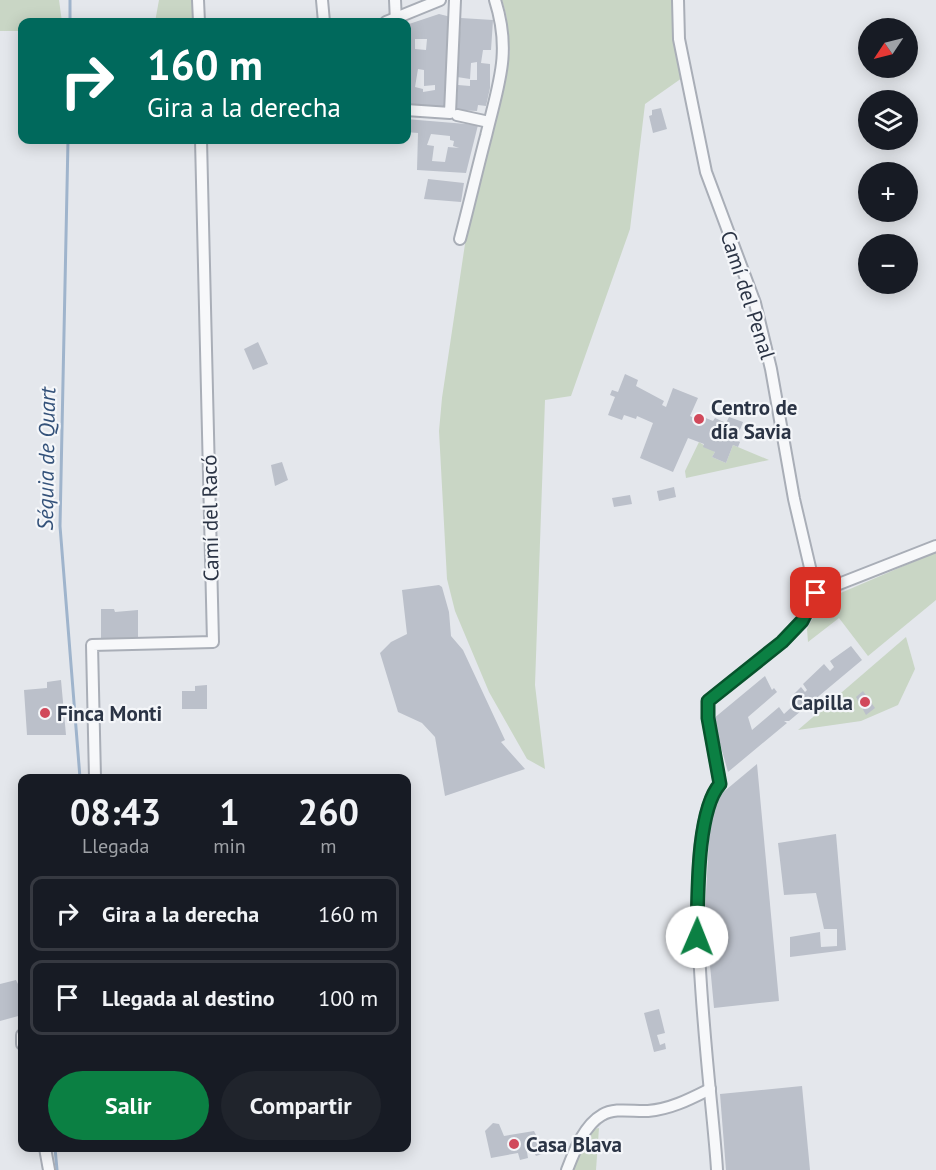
<!DOCTYPE html>
<html lang="es">
<head>
<meta charset="utf-8">
<style>
	body { margin:0; font-family:"PT Sans",sans-serif; background:#20242c; color:#f1f3f6; height:100vh; display:flex; flex-direction:column; font-size:22px; white-space:nowrap }
	* { box-sizing:border-box; margin:0 }
	p { font-size:20px; color:#9ea1a6 }
	.icon { flex:none; width:33px; height:33px; fill:none; stroke:currentColor; stroke-width:2; stroke-linecap:round; stroke-linejoin:round }
	.map { position:relative; flex:1; overflow:hidden }
	.sheet { position:absolute; left:18px; top:774px; width:393px; height:378px; display:flex; flex-direction:column; background:#171b24; border-radius:12px; box-shadow:0 3px 15px #0003 }
	.sheet>* { flex:none }
	.guide { position:absolute; left:18px; top:18px; width:393px; height:126px; border-radius:12px; box-shadow:0 3px 15px #0003; background:#00695c; color:#fff; overflow:hidden }
	.needle { width:39px; rotate:235deg }
	.controls { position:absolute; left:858px; top:18px; display:grid; gap:12px }
	.controls a { display:grid; place-items:center; width:60px; height:60px; border-radius:50%; background:#171b24; box-shadow:0 3px 15px #0003; font-size:30px }
	.pin { position:absolute; display:grid; place-items:center; width:51px; height:51px; color:#fff; margin:-26px; border-radius:12px; box-shadow:0 3px 9px #0006 }
	.me { position:absolute; width:66px; margin:-33px; rotate:1deg; stroke-linejoin:round; filter:drop-shadow(0 0 4px #0008) }
	.turn { display:flex; align-items:center; gap:21px; height:126px; padding:0 30px; font-size:27px }
	.turn .icon { width:78px; height:78px; stroke-width:2.5 }
	.turn b { display:block; font-size:42px; line-height:51px }
	.eta { display:flex; justify-content:space-evenly; align-items:center; height:102px; text-align:center }
	.eta b { font-size:36px; font-weight:700; line-height:42px }
	.button { display:flex; gap:12px; margin-top:auto; padding:12px 30px }
	.button a { flex:1; height:69px; border-radius:36px; background:#0b8043; color:#fff; font-size:24px; font-weight:700; line-height:69px; text-align:center }
	.button a+a { background:#20242c; color:#f1f3f6 }
	ul { padding:0; list-style:none }
	li { display:flex; align-items:center; gap:18px; height:75px; margin:0 12px 9px; padding:0 18px; border:3px solid #363941; border-radius:12px }
	li div { flex:1 }
	li b { display:block; font-size:22px }
	li em { font-style:normal }
	.map>svg:first-child { display:block }
	.green { fill:#c9d6c5 }
	.lines { fill:none; stroke-linecap:round; stroke-linejoin:round }
	.stream { stroke:#9fb4cc; stroke-width:3 }
	.building { fill:#bbc0ca; fill-rule:evenodd }
	.street-casing { stroke:#a9aeb7; stroke-width:14 }
	.street { stroke:#f7f8fa; stroke-width:10 }
	.route-casing { stroke:#07532c; stroke-width:15 }
	.route { stroke:#0b8043; stroke-width:10 }
	.poi-dot { fill:#d1495b; stroke:#f4f6f9; stroke-width:2 }
	.labels { text-anchor:middle; dominant-baseline:central; stroke-width:4.5; stroke-linejoin:round; paint-order:stroke }
	.street-label { font-size:21px; fill:#2b3445; stroke:#f4f6f9 }
	.poi-label { font-size:21px; font-weight:bold; fill:#2b3445; stroke:#f4f6f9; text-anchor:start }
	.water-label { font-size:22px; font-style:italic; fill:#34527a; stroke:#f4f6f9 }
</style>
</head>
<body>
<div class="map">
<svg width="936" height="1170" viewBox="0 0 936 1170">
	<rect width="100%" height="100%" fill="#e4e7ec"/>
	<!-- green -->
	<g class="green">
		<polygon points="0,0 59,0 62,22 22,22 22,31 0,31"/>
		<polygon points="159,0 198,0 199,22 155,22"/>
		<polygon points="502,0 675,0 682,78 645,104 630,229 571,396 545,400 535,685 545,769 527,759 489,692 455,611 447,579 439,431 442,398 465,244 487,131 504,88 510,52 506,14"/>
		<polygon points="699,442 715,452 712,457 726,463 733,445 769,460 686,478 685,471"/>
		<polygon points="936,552 936,600 868,656 839,618 808,642 807,629 822,601"/>
		<polygon points="906,637 915,669 898,705 861,721 798,730"/>
		<polygon points="599,1128 596,1170 570,1170 587,1130"/>
	</g>
	<g class="lines">
		<!-- stream -->
		<g class="stream">
			<polyline points="70,22 70,0"/>
			<polyline points="68,140 60,526 80,778"/>
			<polyline points="55,1148 57,1170"/>
		</g>
	</g>
	<!-- building -->
	<g class="building">
		<path d="M439,14L451,17L446,109L413,106L406,104V25ZM415,39H427L426,50L415,49ZM418,69L424,70V86L435,85V90L423,92V89L415,87Z"/>
		<polygon points="461,18 493,20 491,50 483,50 481,63 490,64 490,88 486,106 478,105 477,111 456,110 458,85 470,86 470,80 477,80 477,62 471,63 470,79 457,77"/>
		<polygon points="661,108 667,129 653,133 649,116 652,115 652,110"/>
		<path d="M406,119L478,125L466,173L417,170L418,133L406,132ZM431,134L450,136V140L454,141L453,146L459,148L448,147L445,162L432,161L434,146L427,145Z"/>
		<polygon points="428,179 464,183 461,202 424,199"/>
		<polygon points="258,342 268,364 253,370 244,349"/>
		<polygon points="625,374 638,380 636,386 664,401 662,405 666,407 673,388 698,398 690,416 694,418 696,414 713,421 715,418 726,423 729,417 743,422 736,440 740,442 738,447 733,445 726,463 712,457 715,452 703,447 704,444 688,438 673,472 640,458 653,423 637,416 636,419 624,415 622,420 608,415 615,397 610,395 612,390 618,392"/>
		<polygon points="282,462 288,480 275,486 271,465"/>
		<polygon points="674,487 676,497 659,501 657,491"/>
		<polygon points="630,495 632,504 614,507 612,498"/>
		<polygon points="439,585 442,587 449,612 451,636 463,650 505,740 501,742 525,769 445,796 435,737 422,723 398,712 380,653 391,642 407,634 402,590"/>
		<polygon points="101,609 114,609 115,612 138,610 138,640 101,640"/>
		<polygon points="851,646 862,660 789,721 784,721 787,723 728,772 713,719 765,676 772,690 774,688 777,692 748,717 752,730 779,707 784,714 797,702 793,695 801,687 805,692 807,690 803,684 824,664 830,671 834,667 830,661"/>
		<polygon points="61,680 66,735 27,735 24,690 47,688 47,682"/>
		<polygon points="207,685 207,709 182,709 182,691 195,691 195,686"/>
		<polygon points="863,691 875,708 866,715 856,697"/>
		<polygon points="757,764 779,1001 714,1008 705,912 710,820 721,794"/>
		<polygon points="836,834 846,950 790,957 790,937 820,932 821,947 837,946 837,929 824,929 816,893 784,895 778,843"/>
		<polygon points="16,980 22,992 22,1015 0,1021 0,984"/>
		<polygon points="659,1009 665,1033 657,1035 660,1045 665,1043 666,1049 654,1052 644,1013"/>
		<polygon points="802,1086 810,1170 726,1170 720,1094"/>
		<polygon points="493,1123 499,1124 504,1136 534,1131 545,1153 536,1156 533,1151 527,1152 528,1158 520,1160 518,1153 491,1158 485,1131"/>
	</g>
	<g class="lines">
		<!-- street casing -->
		<g class="street-casing">
			<g id="street">
				<polyline points="198,0 199,22"/>
				<polyline points="322,0 324,22"/>
				<polyline points="395,0 396,22"/>
				<polyline points="678,0 679,39 706,172 755,303 771,369 794,499 816,593"/>
				<polyline points="386,22 440,0"/>
				<polyline points="406,110 450,113 455,0"/>
				<polyline points="457,115 489,122"/>
				<path d="M460,239C469,205 477,170 486,136C498,85 512,53 495,0"/>
				<polyline points="816,593 936,546"/>
				<polyline points="95,778 92,645 213,642 201,140"/>
				<polyline points="22,1035 22,1044"/>
				<polyline points="45,1148 49,1170"/>
				<path d="M567,1170C574,1152 584,1125 602,1115C615,1107 634,1112 648,1111C671,1109 690,1099 710,1089"/>
				<path d="M717,1170C713,1094 674,836 720,784L708,718V701L782,642L803,621L816,593"/>
			</g>
		</g>
		<!-- street -->
		<use href="#street" class="street"/>
	</g>
	<g class="lines">
		<!-- route casing -->
		<g class="route-casing">
			<path id="route" d="M697,937C698,899 696,811 720,784L708,718V701L782,642L802,621L816,593"/>
		</g>
		<!-- route -->
		<use href="#route" class="route"/>
	</g>
	<!-- markers -->
	<g class="poi-dot">
		<circle cx="699" cy="419" r="6"/>
		<circle cx="865" cy="702" r="6"/>
		<circle cx="45" cy="713" r="6"/>
		<circle cx="514" cy="1144" r="6"/>
	</g>
	<g class="labels">
		<!-- street labels -->
		<g class="street-label">
			<text transform="translate(748 295) rotate(72)">Camí del Penal</text>
			<text transform="translate(210 518) rotate(-91)">Camí del Racó</text>
		</g>
		<!-- poi labels -->
		<g class="poi-label">
			<text x="711" y="407">Centro de<tspan x="711" dy="24">día Savia</tspan></text>
			<text x="853" y="702" text-anchor="end">Capilla</text>
			<text x="57" y="713">Finca Monti</text>
			<text x="526" y="1144">Casa Blava</text>
		</g>
		<!-- water labels -->
		<g class="water-label">
			<text transform="translate(46 459) rotate(-89)">Séquia de Quart</text>
		</g>
	</g>
</svg>
<div class="controls">
<a><svg class="needle" viewBox="-14 -14 28 28"><path d="M0-13l5 13h-10z" fill="#e53935"/><path d="M0 13l5-13h-10z" fill="#9ea1a6"/></svg></a>
<a><svg class="icon" aria-label="layers" viewBox="0 0 24 24"><path d="M12 4l9 5-9 5-9-5zM3 14l9 5 9-5"/></svg></a>
<a>+</a>
<a>−</a>
</div>
<div class="pin" style="left:816px;top:593px;background:#d93025"><svg class="icon" aria-label="arrive" viewBox="0 0 24 24"><path d="M6 21V4h12l-3 4 3 4H6"/></svg></div>
<svg class="me" style="left:697px;top:937px" viewBox="-20 -20 40 40"><circle r="19" fill="#fff"/><path d="M0-13L10 11 0 6-10 11z" fill="#0b8043"/></svg>
<div class="guide">
<div class="turn"><svg class="icon" aria-label="right" viewBox="0 0 24 24"><path d="M7 20v-9h11M14 6l5 5-5 5"/></svg><div><b>160 m</b>Gira a la derecha</div></div>
</div>
<section class="sheet">
<div class="eta">
<div><b>08:43</b><p>Llegada</p></div>
<div><b>1</b><p>min</p></div>
<div><b>260</b><p>m</p></div>
</div>
<ul>
<li><svg class="icon" aria-label="right" viewBox="0 0 24 24"><path d="M7 20v-9h11M14 6l5 5-5 5"/></svg><div><b>Gira a la derecha</b></div><em>160 m</em></li>
<li><svg class="icon" aria-label="arrive" viewBox="0 0 24 24"><path d="M6 21V4h12l-3 4 3 4H6"/></svg><div><b>Llegada al destino</b></div><em>100 m</em></li>
</ul>
<div class="button"><a>Salir</a><a>Compartir</a></div>
</section>
</div>
</body>
</html>
